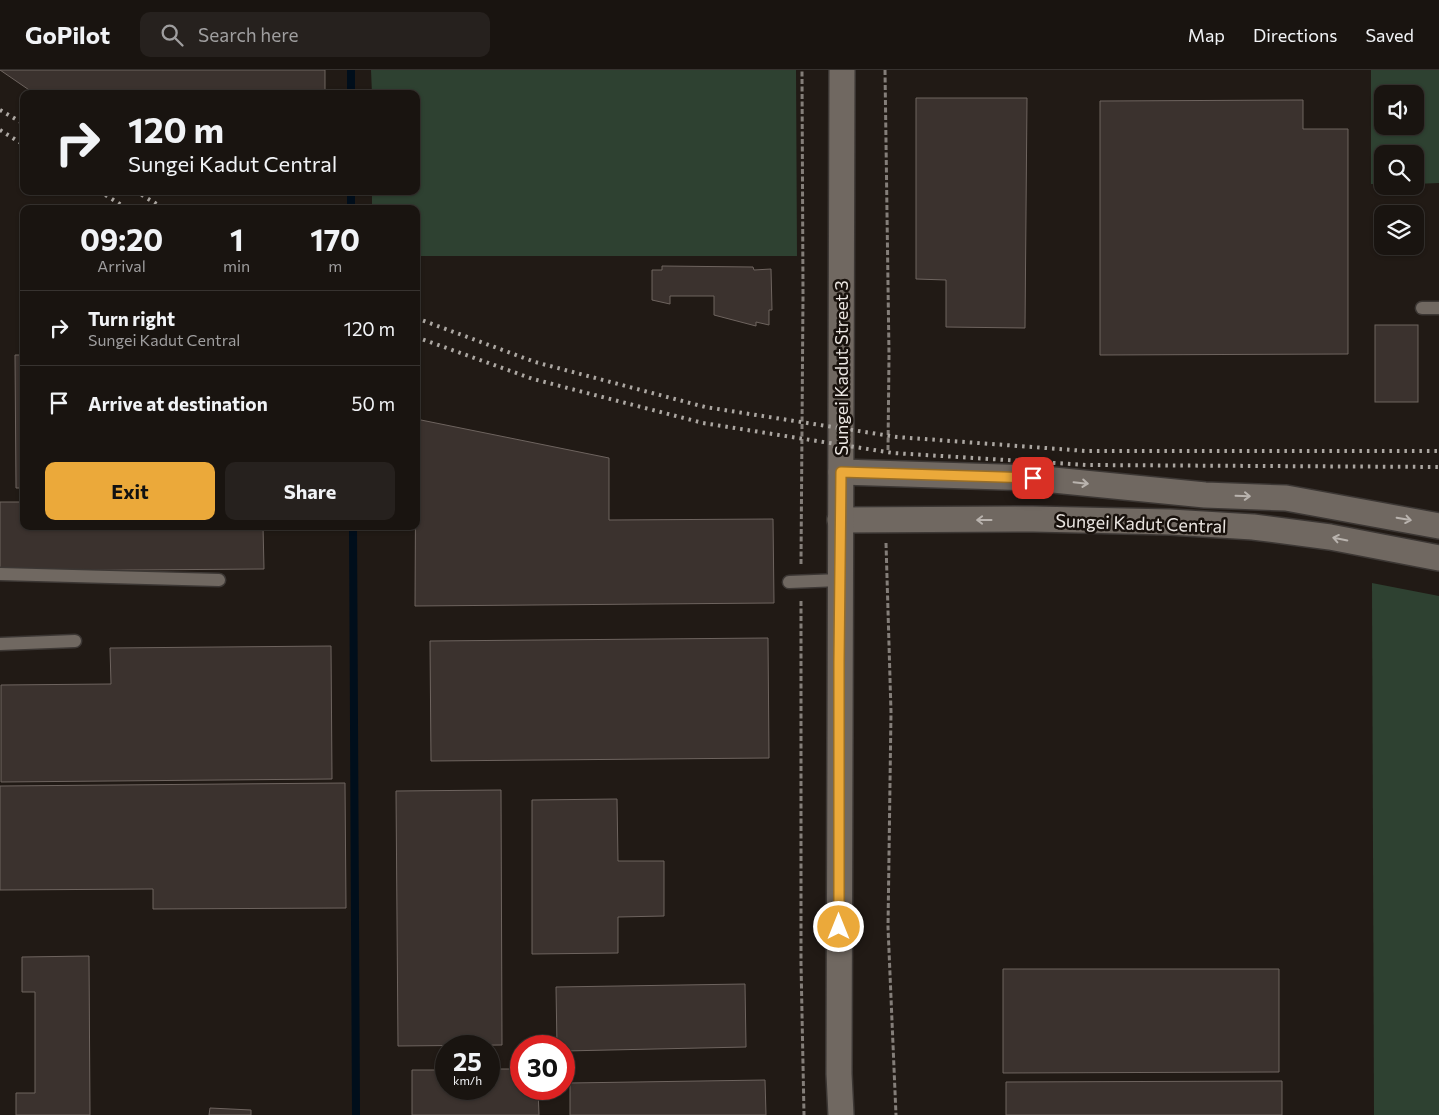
<!DOCTYPE html>
<html lang="en">
<head>
<meta charset="utf-8">
<style>
	body { margin:0; font-family:Commissioner,sans-serif; background:#26211e; color:#f1f3f6; height:100vh; display:flex; flex-direction:column; font-size:19px; white-space:nowrap }
	* { box-sizing:border-box; margin:0 }
	p { font-size:16px; color:#9f9e9f }
	.icon { flex:none; width:28px; height:28px; fill:none; stroke:currentColor; stroke-width:2; stroke-linecap:round; stroke-linejoin:round }
	.map { position:relative; flex:1; overflow:hidden }
	.sheet { position:absolute; left:20px; top:135px; width:400px; height:325px; display:flex; flex-direction:column; background:#191410; border-radius:10px; box-shadow:0 1px 4px #0004,0 0 0 1px #373330 }
	.sheet>* { flex:none }
	.top-card { position:absolute; left:20px; top:20px; width:400px; height:105px; border-radius:10px; box-shadow:0 1px 4px #0004,0 0 0 1px #373330; background:#191410; color:#f1f3f6; overflow:hidden }
	.controls { position:absolute; left:1374px; top:15px; display:grid; gap:10px }
	.controls a { display:grid; place-items:center; width:50px; height:50px; border-radius:10px; background:#191410; box-shadow:0 1px 4px #0004,0 0 0 1px #373330; font-size:25px }
	.speed { position:absolute; left:435px; top:965px; display:flex; gap:10px; font-size:25px; font-weight:700; text-align:center }
	.speed>* { display:grid; place-content:center; width:65px; height:65px; border-radius:50%; background:#191410; box-shadow:0 1px 4px #0004,0 0 0 1px #373330; line-height:1 }
	.speed small { font-size:12px; font-weight:400 }
	.speed .limit { border:8px solid #d22; background:#fff; color:#111 }
	.pin { position:absolute; display:grid; place-items:center; width:42px; height:42px; color:#fff; margin:-21px; border-radius:10px; box-shadow:0 2px 8px #0006 }
	.me { position:absolute; width:55px; margin:-28px; rotate:0deg; stroke-linejoin:round; filter:drop-shadow(0 0 4px #0008) }
	.turn { display:flex; align-items:center; gap:18px; height:105px; padding:0 25px; font-size:22px }
	.turn .icon { width:65px; height:65px; stroke-width:2.5 }
	.turn b { display:block; font-size:35px; line-height:42px }
	.eta { display:flex; justify-content:space-evenly; align-items:center; height:85px; text-align:center }
	.eta b { font-size:30px; font-weight:700; line-height:35px }
	.cta { display:flex; gap:10px; margin-top:auto; padding:10px 25px }
	.cta a { flex:1; height:58px; border-radius:10px; background:#eba93a; color:#111; font-size:20px; font-weight:700; line-height:58px; text-align:center }
	.cta a+a { background:#26211e; color:#f1f3f6 }
	ul { padding:0; list-style:none }
	li { display:flex; align-items:center; gap:15px; height:75px; padding:0 25px; border-top:1px solid #373330 }
	li div { flex:1 }
	li b { display:block; font-size:19px }
	li em { font-style:normal }
	header { display:flex; align-items:center; gap:30px; box-sizing:border-box; height:70px; padding:0 25px; background:#191410; border-bottom:1px solid #373330 }
	header strong { font-size:24px }
	nav { display:flex; gap:28px; margin-inline-start:auto; font-size:18px }
	.search { width:350px; height:45px; background:#26211e; display:flex; align-items:center; gap:12px; box-sizing:border-box; padding:0 18px; border-radius:10px; color:#9f9e9f; font-size:19px }
	.map>svg:first-child { display:block }
	.green { fill:#2e4131; fill-rule:evenodd }
	.lines { fill:none; stroke-linecap:round; stroke-linejoin:round }
	.stream { stroke:#000e1b; stroke-width:8 }
	.building { fill:#3b322e; stroke:#6e645f }
	.lane-casing { stroke:#3c3734; stroke-width:15 }
	.street-casing { stroke:#3c3734; stroke-width:28 }
	.path { stroke:#847e79; stroke-width:3; stroke-dasharray:5 2.5; stroke-linecap:butt }
	.lane { stroke:#706861; stroke-width:12 }
	.street { stroke:#706861; stroke-width:25 }
	.rail { stroke:#aca7a2; stroke-width:4; stroke-dasharray:2.5 5; stroke-linecap:butt }
	.oneway { stroke:#b9b3ae }
	.route-casing { stroke:#996e26; stroke-width:12 }
	.route { stroke:#eba93a; stroke-width:9 }
	.labels { text-anchor:middle; dominant-baseline:central; stroke-width:5; stroke-linejoin:round; paint-order:stroke }
	.street-label { font-size:18px; fill:#eae5e1; stroke:#18110c }
</style>
</head>
<body>
<header>
<strong>GoPilot</strong>
<div class="search"><svg class="icon" aria-label="search" viewBox="0 0 24 24"><circle cx="10" cy="10" r="6"/><path d="M15 15l6 6"/></svg>Search here</div>
<nav><a>Map</a><a>Directions</a><a>Saved</a></nav>
</header>
<div class="map">
<svg width="1439" height="1045" viewBox="0 0 1439 1045">
	<rect width="100%" height="100%" fill="#211a15"/>
	<!-- green -->
	<g class="green">
		<polygon points="371,0 796,0 797,186 416,186 416,139 372,139 372,121 416,121 416,24 372,24"/>
		<path d="M1371,0H1439V113L1415,114V84H1382V114H1371ZM1382,24H1415V56H1382Z"/>
		<polygon points="1372,513 1439,526 1439,1045 1374,1045"/>
	</g>
	<g class="lines">
		<!-- stream -->
		<g class="stream">
			<polyline points="351,0 351,24"/>
			<polyline points="351,121 351,139"/>
			<polyline points="353,456 356,1045"/>
		</g>
	</g>
	<!-- building -->
	<g class="building">
		<polygon points="0,0 325,0 325,24 35,24"/>
		<polygon points="916,28 1027,28 1025,258 946,257 946,210 916,209"/>
		<polygon points="1303,30 1303,59 1348,59 1348,284 1100,285 1100,31"/>
		<polygon points="662,196 753,197 754,200 771,199 772,240 769,240 769,255 756,252 756,256 714,245 714,226 670,226 670,234 652,230 652,200 662,200"/>
		<rect x="1375" y="255" width="43" height="77"/>
		<polygon points="15,285 24,285 24,418 16,418"/>
		<polygon points="416,349 609,388 609,450 773,449 774,533 415,536"/>
		<polygon points="0,432 24,432 24,456 263,456 264,499 0,501"/>
		<polygon points="768,568 769,688 431,691 430,571"/>
		<polygon points="331,576 332,709 1,712 1,615 111,614 110,578"/>
		<polygon points="345,713 346,838 153,839 153,819 0,820 0,716"/>
		<polygon points="501,720 502,975 398,976 396,721"/>
		<polygon points="617,729 618,791 664,791 664,846 618,847 618,883 532,884 532,730"/>
		<polygon points="89,886 90,1045 16,1045 16,1023 35,1023 35,922 22,922 22,887"/>
		<polygon points="1003,899 1279,899 1279,1002 1003,1003"/>
		<polygon points="745,914 746,977 564,981 564,976 557,976 556,917"/>
		<polygon points="489,999 521,999 521,1019 538,1019 539,1045 412,1045 412,1000 446,1000 446,1019 489,1019"/>
		<polygon points="765,1010 766,1045 570,1045 570,1013"/>
		<polygon points="1282,1011 1282,1045 1006,1045 1006,1012"/>
		<polygon points="210,1038 251,1040 251,1045 209,1045"/>
	</g>
	<g class="lines">
		<!-- lane casing -->
		<g class="lane-casing">
			<g id="lane">
				<polyline points="1422,238 1439,238"/>
				<polyline points="0,504 219,510"/>
				<polyline points="789,512 840,510"/>
				<polyline points="0,574 75,571"/>
			</g>
		</g>
		<!-- street casing -->
		<g class="street-casing">
			<g id="street">
				<polyline points="841,402 1033,408 1205,425 1286,428 1439,456"/>
				<polyline points="840,450 1033,449 1170,452 1253,457 1330,467 1439,488"/>
				<polyline points="841,1045 839,1004 842,0"/>
			</g>
		</g>
		<!-- path -->
		<g class="path">
			<polyline points="885,0 889,285 888,380"/>
			<polyline points="886,473 891,642 888,857 896,1045"/>
			<polyline points="801,494 803,225 802,0"/>
			<polyline points="801,531 801,893 804,1045"/>
		</g>
		<!-- lane -->
		<use href="#lane" class="lane"/>
		<!-- street -->
		<use href="#street" class="street"/>
		<!-- rail -->
		<g class="rail">
			<polyline points="0,40 24,54"/>
			<polyline points="0,60 24,75"/>
			<polyline points="99,121 128,139"/>
			<polyline points="135,121 165,139"/>
			<polyline points="416,248 535,292 705,337 897,367 1086,381 1439,381"/>
			<polyline points="416,267 533,309 703,353 893,383 1087,395 1439,397"/>
		</g>
	</g>
	<!-- one-way arrows -->
	<defs><path id="oneway-shaft" d="M-6 0H5M1.5-3L5.5 0L1.5 3" fill="none" stroke-width="1.6" stroke-linecap="round" stroke-linejoin="round" transform="scale(1.25)"/></defs>
	<g class="oneway">
		<use href="#oneway-shaft" transform="translate(1081 413) rotate(6)"/>
		<use href="#oneway-shaft" transform="translate(1243 426) rotate(2)"/>
		<use href="#oneway-shaft" transform="translate(1404 449) rotate(10)"/>
		<use href="#oneway-shaft" transform="translate(984 450) rotate(180)"/>
		<use href="#oneway-shaft" transform="translate(1340 469) rotate(-169)"/>
	</g>
	<g class="lines">
		<!-- route casing -->
		<g class="route-casing">
			<polyline id="route" points="839,857 839,592 841,402 1033,408"/>
		</g>
		<!-- route -->
		<use href="#route" class="route"/>
	</g>
	<g class="labels">
		<!-- street labels -->
		<g class="street-label">
			<text transform="translate(841 298) rotate(-90)">Sungei Kadut Street 3</text>
			<text transform="translate(1141 453) rotate(2)">Sungei Kadut Central</text>
		</g>
	</g>
</svg>
<div class="controls">
<a><svg class="icon" aria-label="sound" viewBox="0 0 24 24"><path d="M4 9h4l5-4v14l-5-4H4zM17 9q2 3 0 6"/></svg></a>
<a><svg class="icon" aria-label="search" viewBox="0 0 24 24"><circle cx="10" cy="10" r="6"/><path d="M15 15l6 6"/></svg></a>
<a><svg class="icon" aria-label="layers" viewBox="0 0 24 24"><path d="M12 4l9 5-9 5-9-5zM3 14l9 5 9-5"/></svg></a>
</div>
<div class="speed"><div>25<small>km/h</small></div><div class="limit">30</div></div>
<div class="pin" style="left:1033px;top:408px;background:#d93025"><svg class="icon" aria-label="arrive" viewBox="0 0 24 24"><path d="M6 21V4h12l-3 4 3 4H6"/></svg></div>
<svg class="me" style="left:839px;top:857px" viewBox="-20 -20 40 40"><circle r="17" fill="#eba93a" stroke="#fff" stroke-width="3"/><path d="M0-11L8 9 0 5-8 9z" fill="#fff"/></svg>
<div class="top-card">
<div class="turn"><svg class="icon" aria-label="right" viewBox="0 0 24 24"><path d="M7 20v-9h11M14 6l5 5-5 5"/></svg><div><b>120 m</b>Sungei Kadut Central</div></div>
</div>
<section class="sheet">
<div class="eta">
<div><b>09:20</b><p>Arrival</p></div>
<div><b>1</b><p>min</p></div>
<div><b>170</b><p>m</p></div>
</div>
<ul>
<li><svg class="icon" aria-label="right" viewBox="0 0 24 24"><path d="M7 20v-9h11M14 6l5 5-5 5"/></svg><div><b>Turn right</b><p>Sungei Kadut Central</p></div><em>120 m</em></li>
<li><svg class="icon" aria-label="arrive" viewBox="0 0 24 24"><path d="M6 21V4h12l-3 4 3 4H6"/></svg><div><b>Arrive at destination</b></div><em>50 m</em></li>
</ul>
<div class="cta"><a>Exit</a><a>Share</a></div>
</section>
</div>
</body>
</html>
